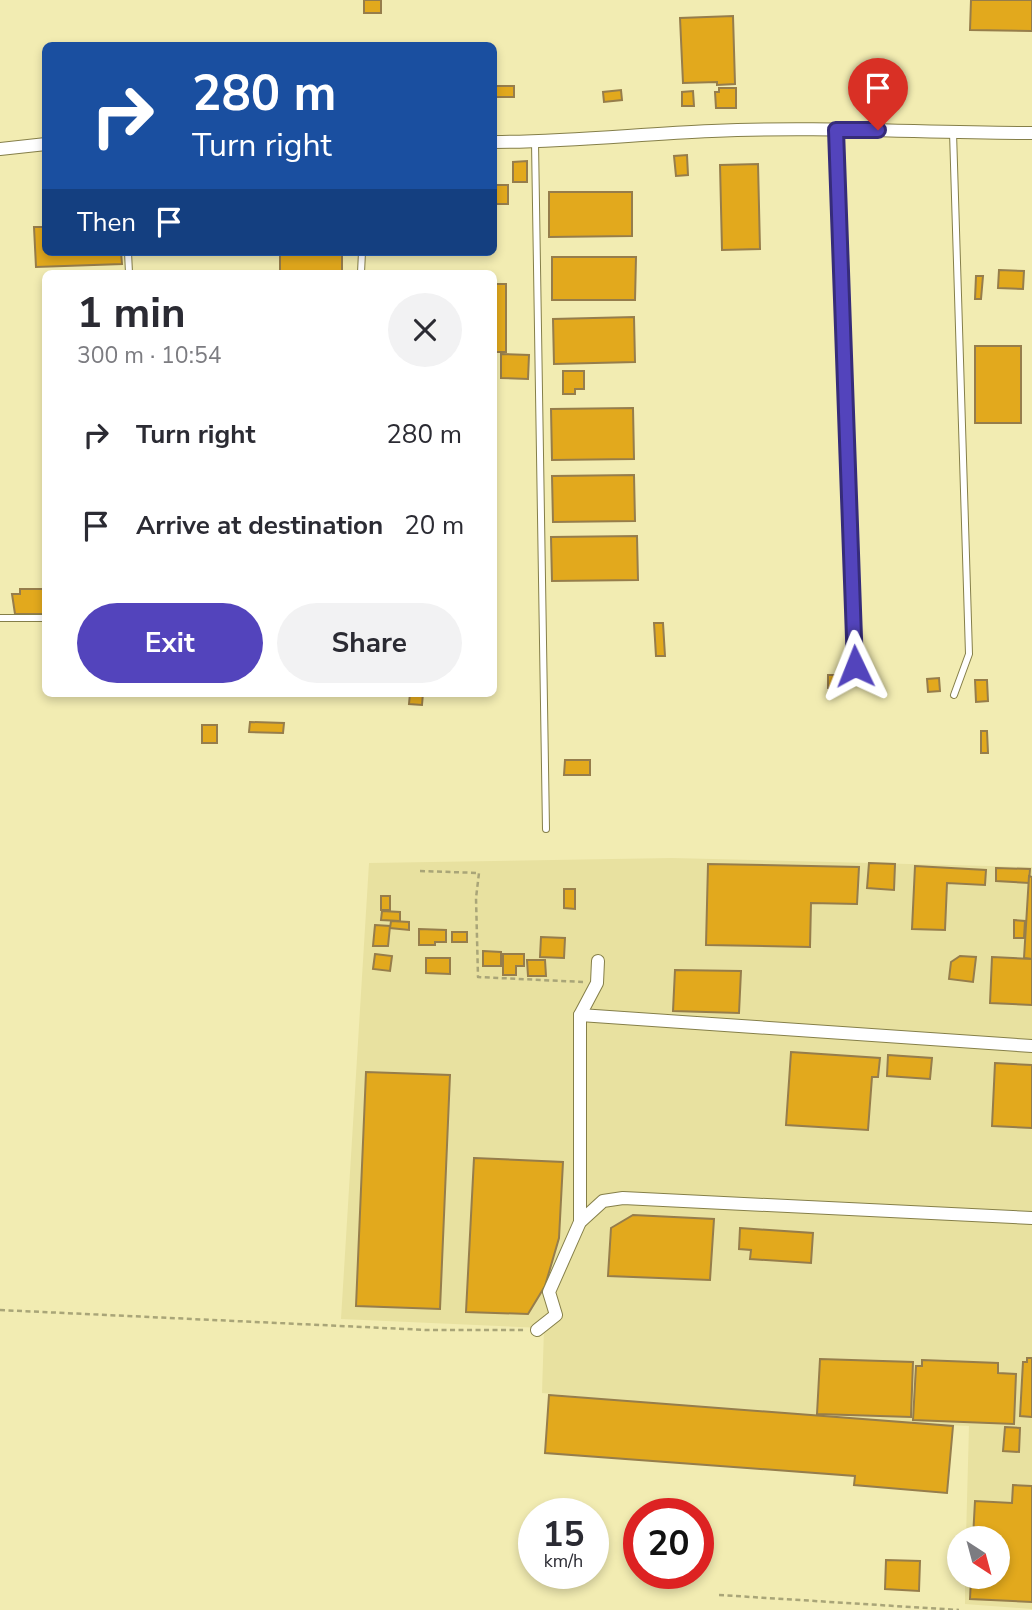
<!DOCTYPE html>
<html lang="en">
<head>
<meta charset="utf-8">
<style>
	body { margin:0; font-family:"Nunito Sans",sans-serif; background:#f2f2f3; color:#2b2b33; height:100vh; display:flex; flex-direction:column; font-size:26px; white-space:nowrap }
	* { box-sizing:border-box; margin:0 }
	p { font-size:23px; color:#7c7c81 }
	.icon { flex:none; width:38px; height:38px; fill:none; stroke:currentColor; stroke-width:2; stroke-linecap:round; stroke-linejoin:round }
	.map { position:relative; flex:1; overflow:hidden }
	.drawer { position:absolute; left:42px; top:270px; width:455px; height:427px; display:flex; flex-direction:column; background:#fff; border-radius:10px; box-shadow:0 4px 10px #0003 }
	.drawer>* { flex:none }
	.hud { position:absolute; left:42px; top:42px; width:455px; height:214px; border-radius:10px; box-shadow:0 4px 10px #0003; background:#1a4fa0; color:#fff; overflow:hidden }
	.needle { width:46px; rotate:144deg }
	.buttons { position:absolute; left:947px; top:1526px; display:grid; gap:14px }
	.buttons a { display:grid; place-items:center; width:63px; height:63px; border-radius:50%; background:#fff; box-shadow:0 4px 10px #0003; font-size:35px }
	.speed { position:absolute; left:518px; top:1498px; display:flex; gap:14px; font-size:35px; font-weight:700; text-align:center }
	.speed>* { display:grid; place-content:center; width:91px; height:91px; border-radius:50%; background:#fff; box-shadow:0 4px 10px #0003; line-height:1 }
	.speed small { font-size:18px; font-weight:400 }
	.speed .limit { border:10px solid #d22; background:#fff; color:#111 }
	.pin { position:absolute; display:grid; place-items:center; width:60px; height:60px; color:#fff; margin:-72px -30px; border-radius:50% 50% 50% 0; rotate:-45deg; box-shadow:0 0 7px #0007 }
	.pin .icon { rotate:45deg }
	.me { position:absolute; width:77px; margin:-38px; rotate:358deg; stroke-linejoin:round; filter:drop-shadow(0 0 5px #0008) }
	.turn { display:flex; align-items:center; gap:24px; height:147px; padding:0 35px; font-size:32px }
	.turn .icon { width:91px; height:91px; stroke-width:2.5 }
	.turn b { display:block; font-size:49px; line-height:60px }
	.then { display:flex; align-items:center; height:66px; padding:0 35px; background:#0003; gap:14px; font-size:26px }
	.round { display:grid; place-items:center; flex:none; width:74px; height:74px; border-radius:37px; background:#f2f2f3 }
	.headline { display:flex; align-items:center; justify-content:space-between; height:119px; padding:0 35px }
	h1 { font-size:42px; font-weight:700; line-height:52px }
	.cta { display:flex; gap:14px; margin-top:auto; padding:14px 35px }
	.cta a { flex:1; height:80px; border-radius:42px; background:#5344bc; color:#fff; font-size:28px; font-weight:700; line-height:80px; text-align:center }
	.cta a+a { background:#f2f2f3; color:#2b2b33 }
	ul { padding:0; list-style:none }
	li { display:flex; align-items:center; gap:21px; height:91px; padding:0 35px }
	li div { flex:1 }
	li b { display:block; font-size:26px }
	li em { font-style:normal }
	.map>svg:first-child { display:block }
	.built { fill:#e8e1a0 }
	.building { fill:#e2a91d; stroke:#967d4b; stroke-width:2 }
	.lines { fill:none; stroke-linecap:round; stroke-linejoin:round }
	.service-casing { stroke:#857f49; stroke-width:8 }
	.minor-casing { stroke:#857f49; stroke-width:14 }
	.path { stroke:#a9a578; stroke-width:2.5; stroke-dasharray:5 3.5; stroke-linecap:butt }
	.service { stroke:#fff; stroke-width:6 }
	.minor { stroke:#fff; stroke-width:12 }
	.route-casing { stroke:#362c7a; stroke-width:18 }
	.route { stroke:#5344bc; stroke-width:12 }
</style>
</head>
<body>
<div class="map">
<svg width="1032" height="1610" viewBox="0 0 1032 1610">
	<rect width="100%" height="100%" fill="#f2ecb2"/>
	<!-- built -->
	<polygon class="built" points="672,858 1032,867 1032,1609 965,1604 965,1577 998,1577 998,1538 966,1538 969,1426 817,1420 542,1393 544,1328 341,1319 369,863"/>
	<!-- building -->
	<g class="building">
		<rect x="364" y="0" width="17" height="13"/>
		<polygon points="971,0 1032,0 1032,31 970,30"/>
		<polygon points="733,16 735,84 717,85 717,82 683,83 680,18"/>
		<polygon points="494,86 514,86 514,97 495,97"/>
		<polygon points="719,88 736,88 736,108 716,108 715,92 719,92"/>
		<polygon points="621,90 622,100 604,102 603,92"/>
		<polygon points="693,91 694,106 682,106 682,92"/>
		<polygon points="687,155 688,175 676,176 674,156"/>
		<polygon points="527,161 527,182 513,182 513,162"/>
		<polygon points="758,164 760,249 722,250 720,165"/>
		<rect x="494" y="185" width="14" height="19"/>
		<polygon points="549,192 632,192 632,236 549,237"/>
		<polygon points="34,227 46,227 46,252 121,252 122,264 36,267"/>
		<rect x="280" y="252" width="62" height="21"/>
		<polygon points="552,257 636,257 635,300 552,300"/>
		<polygon points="999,270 1024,271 1023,289 998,288"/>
		<polygon points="976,276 983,276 981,299 975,299"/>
		<rect x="494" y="284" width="12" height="68"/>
		<polygon points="634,317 635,362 554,364 553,319"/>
		<rect x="975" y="346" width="46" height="77"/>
		<polygon points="501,354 529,355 528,379 501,378"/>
		<polygon points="563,371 584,371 584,389 575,389 575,394 563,394"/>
		<polygon points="633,408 634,459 552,460 551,409"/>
		<polygon points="634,475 635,521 553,522 552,476"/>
		<polygon points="637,536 638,580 552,581 551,537"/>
		<polygon points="20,589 46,589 46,614 15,614 12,594 20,594"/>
		<polygon points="654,623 663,623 665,656 656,656"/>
		<rect x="828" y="675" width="22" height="13"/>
		<polygon points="939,678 940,691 928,692 927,679"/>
		<polygon points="975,680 987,680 988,701 976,702"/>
		<polygon points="410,693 423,693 422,705 409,704"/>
		<polygon points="250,722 284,723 283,733 249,732"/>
		<rect x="202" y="725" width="15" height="18"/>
		<polygon points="981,731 987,731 988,753 981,753"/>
		<polygon points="565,760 590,760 590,775 564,775"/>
		<polygon points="869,863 895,864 894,890 867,888"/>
		<polygon points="708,864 859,867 857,904 811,903 810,947 706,945"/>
		<polygon points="915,866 986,870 985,885 947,883 945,930 912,929"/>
		<polygon points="996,868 1030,869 1029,883 996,881"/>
		<polygon points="1029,876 1032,877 1032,959 1024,958"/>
		<polygon points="564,889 575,889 575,909 564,908"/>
		<rect x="381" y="896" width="9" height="14"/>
		<polygon points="382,911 400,912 400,921 381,920"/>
		<polygon points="1014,920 1025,921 1024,938 1014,938"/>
		<polygon points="391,921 409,922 409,930 390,928"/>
		<polygon points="375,925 390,926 388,946 373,946"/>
		<polygon points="419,929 446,930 446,942 435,942 435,945 419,945"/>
		<rect x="452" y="932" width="15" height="10"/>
		<polygon points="541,937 565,938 564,958 540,957"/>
		<polygon points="483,951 501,952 501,966 483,966"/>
		<polygon points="375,954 392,956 390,971 373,969"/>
		<polygon points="503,954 524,954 524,966 516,966 516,975 503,975"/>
		<polygon points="960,956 976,957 973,982 949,979 951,962"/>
		<polygon points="992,957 1032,959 1032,1005 990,1003"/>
		<polygon points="426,958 450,958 450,974 426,973"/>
		<polygon points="527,960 545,960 546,976 528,976"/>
		<polygon points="675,970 741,971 739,1013 673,1011"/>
		<polygon points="791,1052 880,1058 878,1077 872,1077 868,1130 786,1125"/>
		<polygon points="888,1055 932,1058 930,1079 887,1076"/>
		<polygon points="995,1063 1032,1065 1032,1128 992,1126"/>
		<polygon points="366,1072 450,1075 440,1309 356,1306"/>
		<polygon points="474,1158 563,1162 559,1238 545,1286 528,1314 466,1312"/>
		<polygon points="633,1215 714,1219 710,1280 608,1276 611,1228"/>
		<polygon points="740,1228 813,1233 811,1263 750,1259 751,1250 739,1249"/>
		<polygon points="1027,1358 1032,1358 1032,1417 1020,1416 1023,1362 1027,1362"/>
		<polygon points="820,1359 913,1362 911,1417 817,1414"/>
		<polygon points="922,1360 998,1363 998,1373 1016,1374 1014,1424 913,1420 916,1366 922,1366"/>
		<polygon points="549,1395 953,1426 947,1493 854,1485 855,1476 545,1453"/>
		<polygon points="1005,1427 1020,1428 1019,1452 1003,1451"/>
		<polygon points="1013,1485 1032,1486 1032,1602 970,1599 971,1577 998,1577 998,1538 973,1538 975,1501 1012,1503"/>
		<polygon points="886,1560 920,1561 919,1591 885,1589"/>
	</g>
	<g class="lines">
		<!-- service casing -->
		<g class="service-casing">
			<g id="service">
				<polyline points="836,130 855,666"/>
				<polyline points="953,132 969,654 954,695"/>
				<polyline points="535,142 546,829"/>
				<polyline points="128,252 129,273"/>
				<polyline points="361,273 362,252"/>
				<polyline points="0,618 46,618"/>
			</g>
		</g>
		<!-- minor casing -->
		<g class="minor-casing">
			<g id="minor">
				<path d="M494,142C567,142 639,134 712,131C819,126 925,133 1032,133"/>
				<polyline points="0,149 46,144"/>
				<polyline points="580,1015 1032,1046"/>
				<polyline points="580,1222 580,1015 597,983 598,961"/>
				<polyline points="537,1330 556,1315 549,1292 580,1222 603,1201 623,1198 1032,1218"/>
			</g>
		</g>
		<!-- path -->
		<g class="path">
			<polyline points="420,871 479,873 476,898 478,977 583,982"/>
			<polyline points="0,1310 427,1330 525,1330"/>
			<polyline points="719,1595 959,1610"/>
		</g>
		<!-- service -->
		<use href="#service" class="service"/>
		<!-- minor -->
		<use href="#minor" class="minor"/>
	</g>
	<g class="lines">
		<!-- route casing -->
		<g class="route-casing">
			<polyline id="route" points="855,666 836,130 878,130"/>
		</g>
		<!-- route -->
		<use href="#route" class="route"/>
	</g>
</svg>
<div class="buttons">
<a><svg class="needle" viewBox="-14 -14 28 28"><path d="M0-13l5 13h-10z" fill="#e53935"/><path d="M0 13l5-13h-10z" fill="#7c7c81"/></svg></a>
</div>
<div class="speed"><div>15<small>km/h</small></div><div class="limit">20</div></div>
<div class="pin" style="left:878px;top:130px;background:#d93025"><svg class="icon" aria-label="arrive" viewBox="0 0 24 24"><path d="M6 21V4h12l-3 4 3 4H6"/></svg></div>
<svg class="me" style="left:855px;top:666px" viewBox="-20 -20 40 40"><path d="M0-17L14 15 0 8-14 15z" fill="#5344bc" stroke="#fff" stroke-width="4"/></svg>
<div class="hud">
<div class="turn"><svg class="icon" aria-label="right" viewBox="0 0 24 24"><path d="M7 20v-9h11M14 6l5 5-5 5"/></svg><div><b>280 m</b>Turn right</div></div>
<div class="then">Then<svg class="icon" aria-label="arrive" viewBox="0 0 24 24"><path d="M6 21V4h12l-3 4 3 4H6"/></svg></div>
</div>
<section class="drawer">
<div class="headline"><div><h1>1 min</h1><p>300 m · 10:54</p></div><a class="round"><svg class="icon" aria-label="close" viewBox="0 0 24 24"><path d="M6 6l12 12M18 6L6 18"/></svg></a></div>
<ul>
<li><svg class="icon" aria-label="right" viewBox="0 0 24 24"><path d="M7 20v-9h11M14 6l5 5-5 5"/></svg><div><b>Turn right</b></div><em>280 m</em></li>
<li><svg class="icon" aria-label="arrive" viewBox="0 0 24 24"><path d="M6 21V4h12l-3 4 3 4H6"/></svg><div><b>Arrive at destination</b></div><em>20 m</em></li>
</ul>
<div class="cta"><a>Exit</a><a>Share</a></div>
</section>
</div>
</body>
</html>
